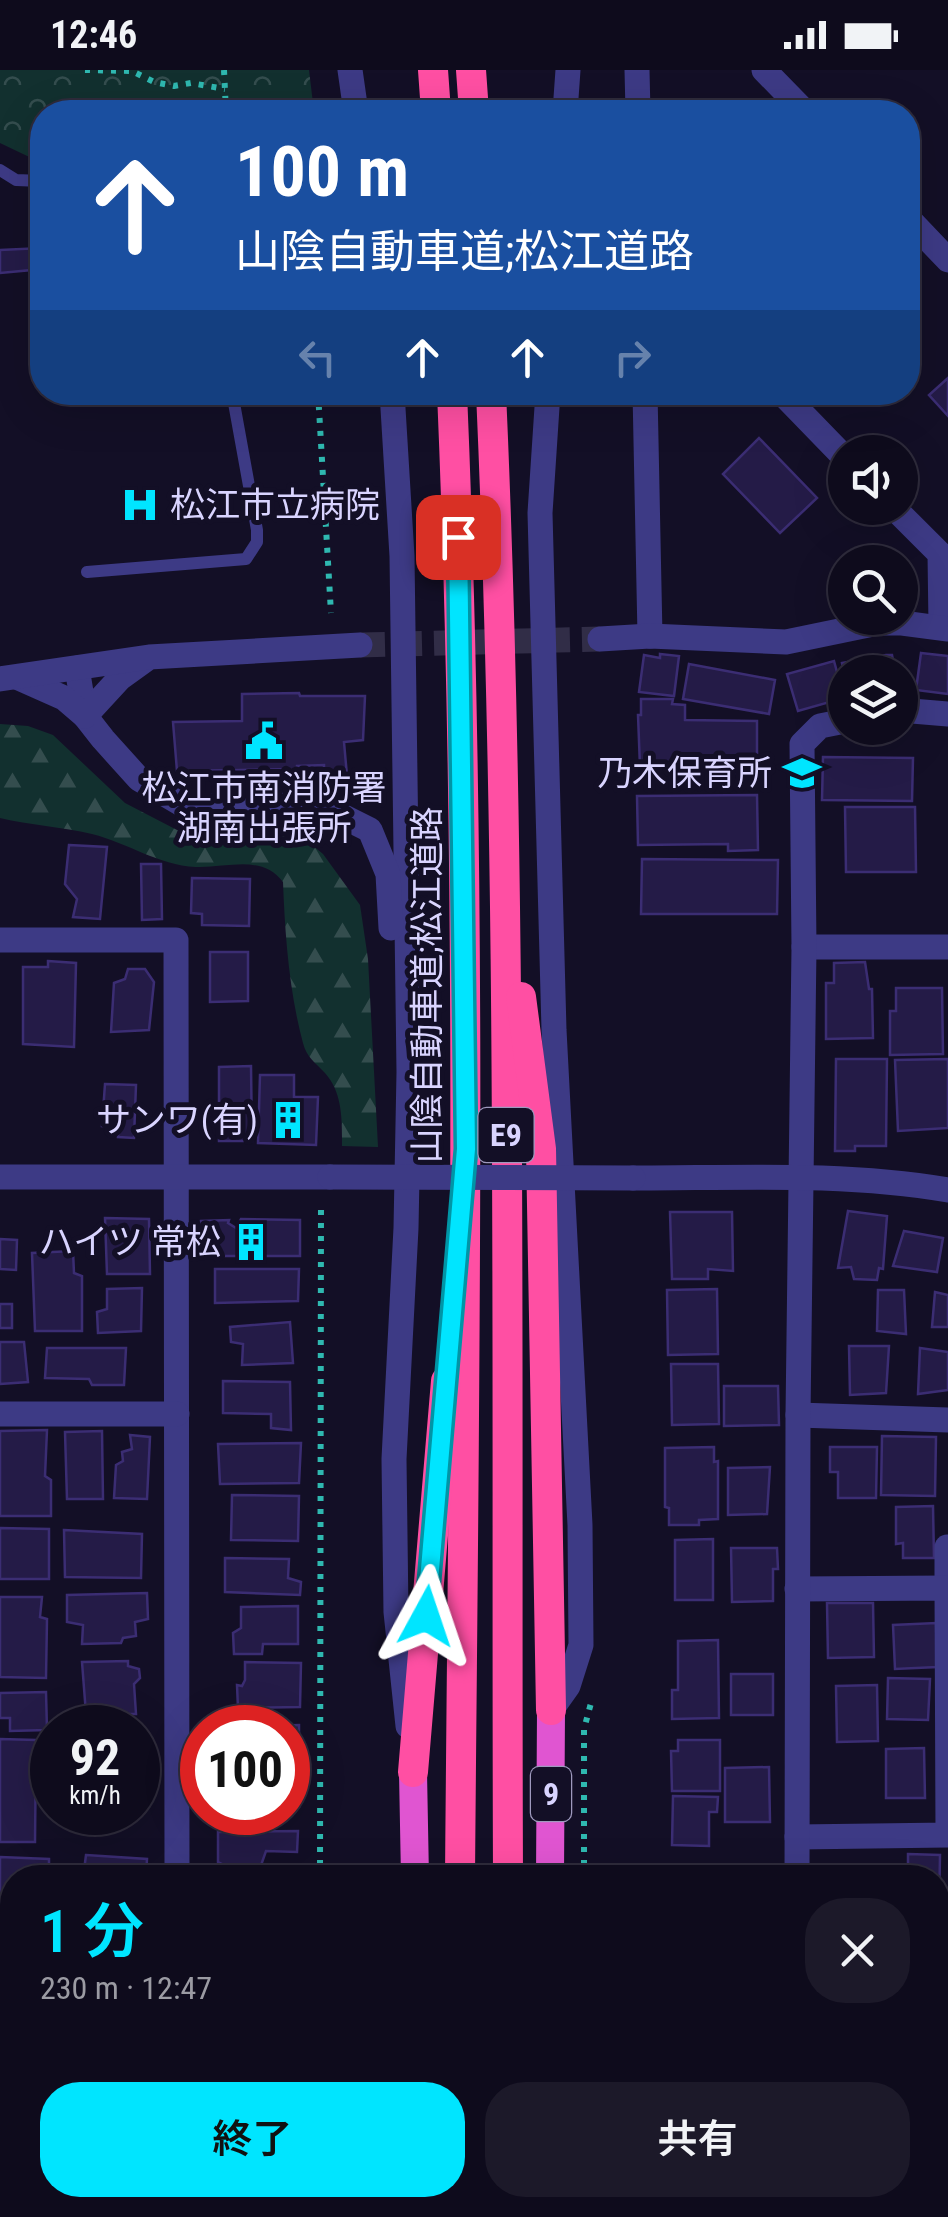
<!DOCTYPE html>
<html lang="ja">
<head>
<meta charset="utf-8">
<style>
	body { margin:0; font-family:"Roboto Condensed","Noto Sans JP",sans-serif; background:#1c1929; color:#f1f3f6; height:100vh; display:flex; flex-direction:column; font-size:38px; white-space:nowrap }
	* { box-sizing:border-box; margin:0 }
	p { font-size:32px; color:#9b9ba3 }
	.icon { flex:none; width:55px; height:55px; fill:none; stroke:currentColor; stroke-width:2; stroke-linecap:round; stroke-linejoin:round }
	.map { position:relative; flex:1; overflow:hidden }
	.panel { position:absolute; left:0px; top:1795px; width:950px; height:352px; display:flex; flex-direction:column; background:#0e0b1c; border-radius:40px 40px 0 0; box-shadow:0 10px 40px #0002,0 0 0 2px #2e2b3b }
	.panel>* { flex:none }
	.top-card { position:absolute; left:30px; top:30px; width:890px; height:305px; border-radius:40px; box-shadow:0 10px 40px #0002,0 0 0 2px #2e2b3b; background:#1a4fa0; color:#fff; overflow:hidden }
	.buttons { position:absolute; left:828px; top:365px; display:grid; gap:20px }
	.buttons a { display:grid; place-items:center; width:90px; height:90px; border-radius:50%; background:#0e0b1c; box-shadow:0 10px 40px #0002,0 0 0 2px #2e2b3b; font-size:50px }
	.speed { position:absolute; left:30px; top:1635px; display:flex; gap:20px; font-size:50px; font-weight:700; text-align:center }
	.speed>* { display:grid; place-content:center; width:130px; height:130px; border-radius:50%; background:#0e0b1c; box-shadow:0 10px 40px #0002,0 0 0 2px #2e2b3b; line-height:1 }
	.speed small { font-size:25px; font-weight:400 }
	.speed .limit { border:15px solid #d22; background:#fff; color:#111 }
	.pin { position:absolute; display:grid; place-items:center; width:85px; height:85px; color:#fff; margin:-42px; border-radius:20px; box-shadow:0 5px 15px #0006 }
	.me { position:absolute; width:110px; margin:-55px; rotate:5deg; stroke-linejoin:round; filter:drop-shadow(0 0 8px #0008) }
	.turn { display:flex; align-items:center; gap:35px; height:210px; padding:0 40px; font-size:45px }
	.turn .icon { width:130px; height:130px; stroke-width:2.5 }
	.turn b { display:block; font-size:70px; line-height:85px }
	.lanes { display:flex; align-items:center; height:95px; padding:0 40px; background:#0003; justify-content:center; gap:50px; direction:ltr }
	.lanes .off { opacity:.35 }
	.round { display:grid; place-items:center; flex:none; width:105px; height:105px; border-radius:40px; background:#1c1929 }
	.overview { display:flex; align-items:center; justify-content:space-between; height:170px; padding:0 40px }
	h1 { font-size:60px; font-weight:600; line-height:75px; color:#00e5ff }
	.primary-button { display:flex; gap:20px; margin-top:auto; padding:20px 40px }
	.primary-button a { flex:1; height:115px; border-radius:40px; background:#00e5ff; color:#111; font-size:40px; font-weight:600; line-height:115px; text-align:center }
	.primary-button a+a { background:#1c1929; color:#f1f3f6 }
	.status { display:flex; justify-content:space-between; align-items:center; height:70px; padding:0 50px; background:#0e0b1c; direction:ltr }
	.status svg { height:28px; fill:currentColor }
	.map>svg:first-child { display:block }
	.forest { fill:url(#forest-firs) }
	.park { fill:url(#park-crowns) }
	.building { fill:#241b47; stroke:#3b2d73; stroke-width:2.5 }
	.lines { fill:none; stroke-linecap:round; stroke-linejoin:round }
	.minor-tunnel { stroke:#312d47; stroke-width:25; stroke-dasharray:25 12; stroke-linecap:butt }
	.path { stroke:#2fb8b0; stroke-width:6; stroke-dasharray:5 8; stroke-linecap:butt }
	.service { stroke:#3d3a85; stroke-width:12 }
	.minor { stroke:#3d3a85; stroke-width:25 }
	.tertiary { stroke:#3d3a85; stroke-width:25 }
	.trunk { stroke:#e055d1; stroke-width:28 }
	.motorway { stroke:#ff4fa3; stroke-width:30 }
	.tertiary-bridge { stroke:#3d3a85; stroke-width:25 }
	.route-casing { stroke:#0095a6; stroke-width:25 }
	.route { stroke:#00e5ff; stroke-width:18 }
	.labels { text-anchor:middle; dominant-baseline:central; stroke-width:10; stroke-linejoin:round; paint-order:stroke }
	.shield { fill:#130f26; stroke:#9e99be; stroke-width:2.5 }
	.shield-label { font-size:32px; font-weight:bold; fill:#d9d4ff }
	.poi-label { font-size:35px; fill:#d9d4ff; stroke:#130f26; text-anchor:end }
	.street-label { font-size:35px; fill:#d9d4ff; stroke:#130f26 }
</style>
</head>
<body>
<div class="status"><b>12:46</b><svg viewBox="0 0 49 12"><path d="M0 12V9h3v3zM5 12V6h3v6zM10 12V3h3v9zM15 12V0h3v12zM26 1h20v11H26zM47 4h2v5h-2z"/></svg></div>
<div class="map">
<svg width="948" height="2147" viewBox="0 0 948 2147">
	<defs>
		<pattern id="forest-firs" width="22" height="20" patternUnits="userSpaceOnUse" patternTransform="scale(2.5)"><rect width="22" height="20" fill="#12302f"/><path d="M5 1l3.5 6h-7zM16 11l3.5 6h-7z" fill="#344d4e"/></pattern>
		<pattern id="park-crowns" width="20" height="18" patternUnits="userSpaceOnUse" patternTransform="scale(2.5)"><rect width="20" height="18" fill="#12302f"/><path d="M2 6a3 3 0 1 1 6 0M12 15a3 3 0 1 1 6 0" fill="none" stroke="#344d4e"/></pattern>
	</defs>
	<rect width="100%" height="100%" fill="#130f26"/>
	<!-- forest -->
	<path class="forest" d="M0,654L28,656L53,665L125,733L177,760L293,765L306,770L323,784L360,835L368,889L378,1077L342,1076C342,1051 343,1023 325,1003C315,992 307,988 303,973C289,921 285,864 283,812C262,784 228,798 196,797C158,795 128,773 92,764C62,757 30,755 0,748Z"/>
	<!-- park -->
	<polygon class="park" points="0,0 309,0 314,42 42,42 42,93 0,73"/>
	<!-- building -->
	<g class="building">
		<polygon points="42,178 42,199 0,203 0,180"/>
		<polygon points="948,308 948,346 929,325"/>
		<polygon points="759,368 817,428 780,463 723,404"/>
		<polygon points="921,583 948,586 948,624 916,620"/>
		<polygon points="660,584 679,586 674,626 639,622 644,585 660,588"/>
		<polygon points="886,585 892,585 895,602 845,602 845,607 842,593"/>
		<polygon points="834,591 844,628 798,641 787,604"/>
		<polygon points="689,594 775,610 769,644 683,629"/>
		<polygon points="299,623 300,626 365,626 363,670 344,672 348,717 324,717 324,695 297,696 297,699 177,701 173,652 242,651 242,624"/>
		<polygon points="641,629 673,629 672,634 685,635 685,650 757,651 757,694 752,694 752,704 640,697 638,645 641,645"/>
		<polygon points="823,687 913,688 912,731 822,730"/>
		<polygon points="757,725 758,780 728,781 728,774 638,775 637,726"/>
		<polygon points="845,737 915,737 916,802 846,802"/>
		<polygon points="69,775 107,777 100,849 73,847 77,829 65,814"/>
		<polygon points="642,789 778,790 777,844 641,844"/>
		<polygon points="141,794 161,794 162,849 142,850"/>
		<polygon points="192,808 250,809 249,856 202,855 202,844 191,843"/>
		<polygon points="210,882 248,882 248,931 210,932"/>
		<polygon points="48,891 76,893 74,977 23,974 23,897 48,897"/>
		<polygon points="865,892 869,919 872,919 873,968 826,969 826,913 834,913 834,893"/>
		<polygon points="128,899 145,899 154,912 149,960 111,962 114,913 125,909"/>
		<polygon points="896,918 942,918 943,984 890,985 890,941 896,941"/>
		<polygon points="836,989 887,989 886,1076 855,1076 855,1081 835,1081"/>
		<polygon points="948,989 948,1058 898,1061 895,990"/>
		<polygon points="251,996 252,1071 219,1071 219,997"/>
		<polygon points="260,1005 294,1005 294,1027 318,1027 316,1075 258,1073"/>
		<polygon points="105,1014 136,1015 134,1068 118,1067 119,1057 102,1056"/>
		<polygon points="848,1141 887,1146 883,1199 879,1198 877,1210 854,1209 851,1197 838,1198"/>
		<polygon points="670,1142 732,1142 733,1201 708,1199 708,1209 672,1209"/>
		<polygon points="105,1148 149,1149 150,1204 107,1204"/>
		<polygon points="241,1149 300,1150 300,1186 201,1186 201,1151 229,1150 228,1153 236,1158"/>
		<polygon points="904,1161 943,1168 937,1202 893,1196"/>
		<polygon points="0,1169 17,1170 16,1200 0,1199"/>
		<polygon points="73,1181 74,1203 82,1206 82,1261 35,1261 32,1183"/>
		<polygon points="215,1199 299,1199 298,1231 215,1233"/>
		<polygon points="142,1218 141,1261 98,1263 97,1242 107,1239 107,1219"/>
		<polygon points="717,1219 718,1284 668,1285 667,1220"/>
		<polygon points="878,1220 904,1220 906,1264 877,1261"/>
		<polygon points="935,1222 948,1225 948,1257 932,1257"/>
		<rect x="0" y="1234" width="12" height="24"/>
		<polygon points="290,1252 293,1293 242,1295 243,1274 231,1272 230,1257"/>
		<polygon points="0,1272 24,1272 28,1312 0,1314"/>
		<polygon points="849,1276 889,1276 886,1323 850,1325"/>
		<polygon points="47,1278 126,1278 124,1315 92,1315 89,1309 45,1308"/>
		<polygon points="920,1278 948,1282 948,1320 918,1324"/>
		<polygon points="671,1294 718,1294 719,1354 672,1355"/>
		<polygon points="223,1311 290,1312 291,1360 271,1358 271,1344 223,1343"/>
		<polygon points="724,1316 778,1316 779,1355 724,1356"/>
		<polygon points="47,1360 45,1406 51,1410 51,1446 0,1446 0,1361"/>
		<polygon points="102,1361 103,1429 67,1429 65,1362"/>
		<polygon points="130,1365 150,1367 147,1429 114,1428 116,1395 123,1391 122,1382 132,1379"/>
		<polygon points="882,1366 936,1367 935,1426 881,1425"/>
		<polygon points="301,1373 299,1413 220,1414 218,1374"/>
		<polygon points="714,1377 714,1392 718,1391 718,1449 699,1450 699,1455 669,1455 669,1438 665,1437 665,1378"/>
		<polygon points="830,1377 877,1377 876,1428 838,1428 838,1402 830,1402"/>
		<polygon points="770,1397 767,1444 728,1445 728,1398"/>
		<polygon points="232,1425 299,1426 298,1471 231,1470"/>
		<polygon points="933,1436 934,1488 903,1488 903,1473 896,1474 896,1437"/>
		<polygon points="0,1458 49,1459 49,1509 0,1509"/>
		<polygon points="64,1460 142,1464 141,1508 65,1507"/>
		<polygon points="713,1469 713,1530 675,1530 675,1470"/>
		<polygon points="731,1478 777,1478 778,1499 773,1499 773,1531 732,1532"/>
		<polygon points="225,1488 289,1489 288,1508 301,1512 300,1525 225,1522"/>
		<polygon points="147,1523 148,1549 135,1552 136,1566 123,1568 121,1573 82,1574 83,1555 67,1552 67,1525"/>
		<polygon points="0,1527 42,1527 40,1547 47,1549 46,1608 0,1607"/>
		<polygon points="827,1533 873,1533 874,1587 828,1588"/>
		<polygon points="298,1536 298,1574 263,1574 262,1584 234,1584 233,1563 241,1558 241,1537"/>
		<polygon points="936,1553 937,1597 895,1599 893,1555"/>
		<polygon points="718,1570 719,1648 672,1649 672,1620 678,1620 678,1571"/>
		<polygon points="128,1591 128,1596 139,1599 140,1608 134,1614 136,1644 86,1644 82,1592"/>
		<polygon points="245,1592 301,1593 300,1637 238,1638 237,1615 242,1616 245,1610"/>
		<rect x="731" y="1604" width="42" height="41"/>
		<polygon points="888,1608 930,1609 928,1650 887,1649"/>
		<polygon points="877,1615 878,1671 837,1672 836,1616"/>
		<polygon points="46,1622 47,1660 10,1661 10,1648 0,1648 0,1623"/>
		<polygon points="299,1655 299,1737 288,1737 288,1658 228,1657"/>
		<polygon points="0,1669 36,1670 35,1772 0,1772"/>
		<polygon points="678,1670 720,1670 720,1721 672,1721 671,1681 678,1681"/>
		<polygon points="924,1678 925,1728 886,1728 886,1679"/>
		<polygon points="769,1697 770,1752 725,1752 725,1698"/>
		<polygon points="673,1726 718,1727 717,1742 709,1742 709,1776 672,1775"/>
		<polygon points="298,1761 297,1782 266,1781 259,1801 245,1800 242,1807 224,1806 224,1795 218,1792 218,1762"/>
		<polygon points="908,1784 940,1785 939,1841 938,1808 908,1808"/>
		<polygon points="86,1785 147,1789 146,1808 83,1808"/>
		<polygon points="0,1787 49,1789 49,1808 12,1808 12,1827 0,1827"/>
		<rect x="723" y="1800" width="51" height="8"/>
		<polygon points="0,1942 12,1942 12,1978 0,1977"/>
		<polygon points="938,2064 948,2064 948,2093 938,2092"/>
		<polygon points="938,2107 948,2107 948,2147 937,2147"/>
		<polygon points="12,2119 12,2135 77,2135 77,2144 11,2141"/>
		<polygon points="823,2135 863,2135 850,2147 835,2147"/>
		<polygon points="147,2136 197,2136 198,2147 146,2147"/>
	</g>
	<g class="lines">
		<!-- minor-tunnel -->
		<polyline class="minor-tunnel" points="360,575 600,569"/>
		<!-- path -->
		<g class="path">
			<polyline points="85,0 132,1 154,12 174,16 191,13 225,19"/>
			<polyline points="224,0 226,42"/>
			<polyline points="318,322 331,543"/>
			<polyline points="320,1808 321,1133"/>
			<polyline points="584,1808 584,1659 591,1633"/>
		</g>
		<!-- service -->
		<g class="service">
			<polyline points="0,100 16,110 42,111"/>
			<polyline points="87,502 246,489 257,472 257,460 232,322"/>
		</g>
		<!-- minor -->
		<g class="minor">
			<polyline points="350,0 356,42"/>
			<polyline points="637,0 638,42"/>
			<polyline points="764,0 805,42"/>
			<polyline points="565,42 568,0"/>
			<polyline points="908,148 948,190"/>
			<polyline points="392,322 402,486 409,1002 406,1158 394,1389 396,1542 408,1656"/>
			<polyline points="548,322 540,443 554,960 580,1455 581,1575 568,1616 551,1640"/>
			<polyline points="645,322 650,566"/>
			<polyline points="781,322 845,388"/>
			<polyline points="894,438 940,484 941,557"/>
			<polyline points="600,569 650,566 786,572 878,553 902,553 948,559"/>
			<polyline points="77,598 85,646 103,669 139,709 185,736 320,735 370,760 388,804 391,858"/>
			<polyline points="19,608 64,628 85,646 120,608 145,590"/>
			<polyline points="0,609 149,587 360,575"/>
			<polyline points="900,640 948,644"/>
			<polyline points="0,870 176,870 177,1808"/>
			<polyline points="804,877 948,877"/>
			<polyline points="0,1344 177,1344"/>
			<polyline points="798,1345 948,1350"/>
			<polyline points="947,1518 947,1477"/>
			<polyline points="797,1519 947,1518 948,1765 797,1767"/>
			<polyline points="797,1808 798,1345 804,877 802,674 820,656 845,651"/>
			<polyline points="0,1861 12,1861"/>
			<polyline points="938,1980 948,1980"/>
			<polyline points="0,2069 12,2070"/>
			<polyline points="800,2135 812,2147"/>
			<polyline points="100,2147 100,2135"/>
		</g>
		<!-- tertiary -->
		<g class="tertiary">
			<polyline points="0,1107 330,1107"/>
			<path d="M633,1108C737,1108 844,1102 948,1120"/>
		</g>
		<!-- trunk -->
		<g class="trunk">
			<polyline points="413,1702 415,1808"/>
			<polyline points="550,1808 551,1640"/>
			<polyline points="419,2135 419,2147"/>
			<polyline points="547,2147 548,2135"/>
		</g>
		<!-- motorway -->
		<g class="motorway">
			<polyline points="433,0 436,42"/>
			<polyline points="471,0 474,42"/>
			<path d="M452,322C473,817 464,1312 460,1808"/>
			<path d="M491,322C513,817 506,1313 508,1808"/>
			<polyline points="521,927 541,1079 551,1640"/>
			<polyline points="413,1702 446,1311"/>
			<polyline points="459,2147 459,2135"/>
			<polyline points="508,2147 508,2135"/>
		</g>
		<!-- tertiary-bridge -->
		<polyline class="tertiary-bridge" points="330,1107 633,1108"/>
	</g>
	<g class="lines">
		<!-- route casing -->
		<g class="route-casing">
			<polyline id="route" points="426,1546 466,1079 458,467"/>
		</g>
		<!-- route -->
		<use href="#route" class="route"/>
	</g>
	<!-- icons -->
	<defs>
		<g id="hospital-bare" transform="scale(3)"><path d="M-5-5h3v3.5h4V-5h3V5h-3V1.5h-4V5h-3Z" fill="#00e5ff" stroke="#130f26" stroke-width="2.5" paint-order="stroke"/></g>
		<g id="civic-bare" transform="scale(3)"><path d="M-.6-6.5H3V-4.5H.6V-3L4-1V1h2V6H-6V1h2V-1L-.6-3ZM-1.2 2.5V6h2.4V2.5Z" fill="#00e5ff" stroke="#130f26" stroke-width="2.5" paint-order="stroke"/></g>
		<g id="school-bare" transform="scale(3)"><path d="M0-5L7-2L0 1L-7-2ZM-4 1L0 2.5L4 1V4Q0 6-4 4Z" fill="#00e5ff" stroke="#130f26" stroke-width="2.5" paint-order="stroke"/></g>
		<g id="building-bare" transform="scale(3)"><path d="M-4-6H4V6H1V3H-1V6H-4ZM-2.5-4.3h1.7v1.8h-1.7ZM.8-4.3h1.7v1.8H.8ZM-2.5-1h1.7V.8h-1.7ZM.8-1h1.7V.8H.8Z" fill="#00e5ff" stroke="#130f26" stroke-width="2.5" paint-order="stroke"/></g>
	</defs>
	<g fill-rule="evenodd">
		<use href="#hospital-bare" x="140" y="435"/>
		<use href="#civic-bare" x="264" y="671"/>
		<use href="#school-bare" x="802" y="703"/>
		<use href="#building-bare" x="288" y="1050"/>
		<use href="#building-bare" x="251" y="1172"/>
	</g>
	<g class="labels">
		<!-- shield labels -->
		<g class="shield">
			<rect x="478.5" y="1038" width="55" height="54" rx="8"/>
			<rect x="531" y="1697" width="40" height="54" rx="8"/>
		</g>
		<g class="shield-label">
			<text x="506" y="1065">E9</text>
			<text x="551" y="1724">9</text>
		</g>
		<!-- poi labels -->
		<g class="poi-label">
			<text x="170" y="435" text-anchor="start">松江市立病院</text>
			<text x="772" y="703">乃木保育所</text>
			<text x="264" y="718" text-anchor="middle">松江市南消防署<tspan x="264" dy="40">湖南出張所</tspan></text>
			<text x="258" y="1050">サンワ(有)</text>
			<text x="221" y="1172">ハイツ 常松</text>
		</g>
		<!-- street labels -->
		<g class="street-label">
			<text transform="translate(427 915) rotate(-90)">山陰自動車道;松江道路</text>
		</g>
	</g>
</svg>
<div class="buttons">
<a><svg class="icon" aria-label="sound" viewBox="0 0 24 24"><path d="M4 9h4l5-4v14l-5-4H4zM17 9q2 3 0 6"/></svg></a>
<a><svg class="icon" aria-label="search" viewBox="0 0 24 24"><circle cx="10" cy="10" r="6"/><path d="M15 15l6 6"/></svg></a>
<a><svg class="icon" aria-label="layers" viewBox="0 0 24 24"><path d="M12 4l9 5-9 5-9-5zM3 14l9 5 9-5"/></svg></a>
</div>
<div class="speed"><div>92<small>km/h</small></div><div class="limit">100</div></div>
<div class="pin" style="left:458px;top:467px;background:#d93025"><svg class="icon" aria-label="arrive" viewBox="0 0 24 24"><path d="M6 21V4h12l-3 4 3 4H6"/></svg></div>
<svg class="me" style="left:426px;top:1546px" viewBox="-20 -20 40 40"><path d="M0-17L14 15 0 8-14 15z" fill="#00e5ff" stroke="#fff" stroke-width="4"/></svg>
<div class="top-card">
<div class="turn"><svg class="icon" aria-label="ahead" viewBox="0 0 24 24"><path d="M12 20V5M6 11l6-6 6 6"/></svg><div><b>100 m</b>山陰自動車道;松江道路</div></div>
<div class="lanes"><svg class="icon off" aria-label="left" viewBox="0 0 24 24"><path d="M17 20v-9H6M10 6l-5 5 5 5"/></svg><svg class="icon" aria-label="ahead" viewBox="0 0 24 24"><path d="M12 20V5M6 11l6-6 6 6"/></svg><svg class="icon" aria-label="ahead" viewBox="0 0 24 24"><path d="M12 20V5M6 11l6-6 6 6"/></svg><svg class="icon off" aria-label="right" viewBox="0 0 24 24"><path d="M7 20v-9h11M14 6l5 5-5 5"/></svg></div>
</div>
<section class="panel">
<div class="overview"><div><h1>1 分</h1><p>230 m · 12:47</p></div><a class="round"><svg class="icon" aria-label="close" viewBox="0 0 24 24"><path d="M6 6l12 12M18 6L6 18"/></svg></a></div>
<div class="primary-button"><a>終了</a><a>共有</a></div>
</section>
</div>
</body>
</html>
